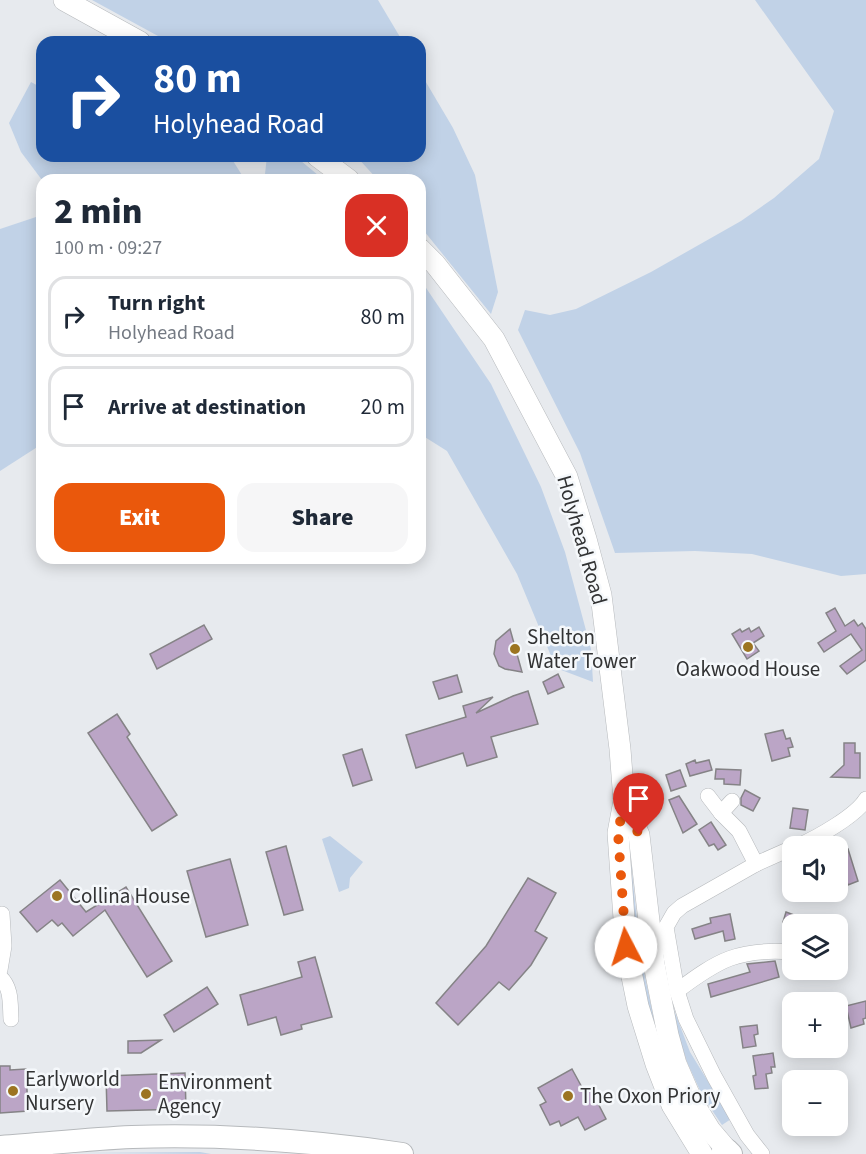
<!DOCTYPE html>
<html lang="en">
<head>
<meta charset="utf-8">
<style>
	body { margin:0; font-family:"Source Sans 3",sans-serif; background:#f6f6f7; color:#1f2937; height:100vh; display:flex; flex-direction:column; font-size:22px; white-space:nowrap }
	* { box-sizing:border-box; margin:0 }
	p { font-size:20px; color:#747a83 }
	.icon { flex:none; width:33px; height:33px; fill:none; stroke:currentColor; stroke-width:2; stroke-linecap:round; stroke-linejoin:round }
	.map { position:relative; flex:1; overflow:hidden }
	.details { position:absolute; left:36px; top:174px; width:390px; height:390px; display:flex; flex-direction:column; background:#fff; border-radius:18px; box-shadow:0 3px 15px #0003 }
	.details>* { flex:none }
	.banner { position:absolute; left:36px; top:36px; width:390px; height:126px; border-radius:18px; box-shadow:0 3px 15px #0003; background:#1a4fa0; color:#fff; overflow:hidden }
	.fabs { position:absolute; left:782px; top:836px; display:grid; gap:12px }
	.fabs a { display:grid; place-items:center; width:66px; height:66px; border-radius:12px; background:#fff; box-shadow:0 3px 15px #0003; font-size:30px }
	.pin { position:absolute; display:grid; place-items:center; width:51px; height:51px; color:#fff; margin:-62px -26px; border-radius:50% 50% 50% 0; rotate:-45deg; box-shadow:0 0 6px #0007 }
	.pin .icon { rotate:45deg }
	.me { position:absolute; width:66px; margin:-33px; rotate:355deg; stroke-linejoin:round; filter:drop-shadow(0 0 4px #0008) }
	.turn { display:flex; align-items:center; gap:21px; height:126px; padding:0 18px; font-size:27px }
	.turn .icon { width:78px; height:78px; stroke-width:2.5 }
	.turn b { display:block; font-size:42px; line-height:51px }
	.round { display:grid; place-items:center; flex:none; width:63px; height:63px; border-radius:18px; background:#f6f6f7 }
	.summary { display:flex; align-items:center; justify-content:space-between; height:102px; padding:0 18px }
	h1 { font-size:36px; font-weight:800; line-height:45px }
	.button { display:flex; gap:12px; margin-top:auto; padding:12px 18px }
	.button a { flex:1; height:69px; border-radius:18px; background:#ea580c; color:#fff; font-size:24px; font-weight:800; line-height:69px; text-align:center }
	.button a+a { background:#f6f6f7; color:#1f2937 }
	ul { padding:0; list-style:none }
	li { display:flex; align-items:center; gap:18px; height:81px; margin:0 12px 9px; padding:0 6px; border:3px solid #e0e1e3; border-radius:18px }
	li div { flex:1 }
	li b { display:block; font-size:22px }
	li em { font-style:normal }
	.map>svg:first-child { display:block }
	.green { fill:#c1d2e7 }
	.building { fill:#bba5c6; stroke:#858386; stroke-width:1.5 }
	.lines { fill:none; stroke-linecap:round; stroke-linejoin:round }
	.street-casing { stroke:#b6b9bc; stroke-width:16 }
	.secondary-casing { stroke:#b6b9bc; stroke-width:22 }
	.primary-casing { stroke:#b6b9bc; stroke-width:24 }
	.street { stroke:#fff; stroke-width:15 }
	.secondary { stroke:#fff; stroke-width:21 }
	.primary { stroke:#fff; stroke-width:22 }
	.route { stroke:#ea580c; stroke-width:10; stroke-dasharray:0 18 }
	.poi-dot { fill:#9c7421; stroke:#f5f8fb; stroke-width:2 }
	.labels { text-anchor:middle; dominant-baseline:central; stroke-width:5; stroke-linejoin:round; paint-order:stroke }
	.street-label { font-size:21px; fill:#323334; stroke:#f5f8fb }
	.poi-label { font-size:21px; fill:#323334; stroke:#f5f8fb; text-anchor:start }
</style>
</head>
<body>
<div class="map">
<svg width="866" height="1154" viewBox="0 0 866 1154">
	<rect width="100%" height="100%" fill="#e7eaee"/>
	<!-- green -->
	<g class="green">
		<polygon points="92,0 378,0 403,42 169,42"/>
		<polygon points="755,0 866,0 866,574 841,576 752,554 695,551 615,553 580,453 518,330 525,310 550,315 576,309 651,272 741,221 774,198 819,159 834,111"/>
		<polygon points="420,72 453,128 475,175 498,292 491,314 420,226 420,180 378,180 356,156 420,156"/>
		<polygon points="31,82 42,88 42,156 230,156 245,180 42,180 21,152 9,123"/>
		<polygon points="267,156 295,156 324,180 270,180 265,174"/>
		<polygon points="42,215 42,444 0,471 0,229"/>
		<polygon points="420,279 491,384 541,487 565,552 591,649 593,682 556,668 517,574 447,451 420,434"/>
		<polygon points="628,835 641,958 663,1062 636,969"/>
		<polygon points="330,836 363,862 350,878 349,888 339,892 322,839"/>
		<polygon points="666,996 669,997 690,1052 731,1119 722,1125 703,1097 687,1062"/>
		<polygon points="200,1152 211,1154 77,1153"/>
	</g>
	<!-- building -->
	<g class="building">
		<polygon points="835,608 845,626 854,620 858,626 862,623 866,629 866,660 847,674 840,666 862,650 851,634 824,652 818,643 836,631 826,613"/>
		<polygon points="204,625 212,639 157,669 150,654"/>
		<polygon points="759,627 764,636 753,643 759,651 747,659 732,634 740,629 742,632 749,628 751,632"/>
		<polygon points="510,629 522,672 505,669 499,666 494,654 496,641"/>
		<polygon points="558,674 564,687 548,694 543,682"/>
		<polygon points="457,675 462,692 439,699 433,682"/>
		<polygon points="528,691 538,724 491,737 497,757 467,766 463,753 416,768 406,735 466,717 463,706 493,697 476,713 513,696"/>
		<polygon points="117,714 130,734 127,737 177,815 152,831 88,733"/>
		<polygon points="783,730 786,739 790,738 793,747 788,748 790,756 772,761 765,734"/>
		<polygon points="844,743 855,743 855,753 860,753 860,778 831,777 844,765"/>
		<polygon points="362,749 372,780 353,786 343,755"/>
		<polygon points="695,760 696,763 709,760 712,770 690,776 686,764"/>
		<polygon points="716,769 741,770 740,785 724,784 724,779 715,779"/>
		<polygon points="680,770 686,786 671,791 666,775"/>
		<polygon points="745,790 760,798 753,811 741,805 741,798"/>
		<polygon points="679,796 697,824 683,833 669,800"/>
		<polygon points="793,808 808,810 805,830 790,828"/>
		<polygon points="711,822 726,845 718,850 714,844 709,846 699,830"/>
		<polygon points="286,846 303,910 284,915 266,852"/>
		<polygon points="848,849 858,881 848,885 838,853"/>
		<polygon points="230,859 248,925 206,937 187,871"/>
		<polygon points="528,878 556,893 535,931 547,938 531,965 509,990 499,982 458,1025 436,1003 486,946"/>
		<polygon points="60,880 86,912 126,887 172,961 147,977 105,910 73,936 62,923 58,926 52,920 37,932 20,912"/>
		<polygon points="786,912 815,923 815,924 789,924 783,922"/>
		<polygon points="730,914 735,939 725,941 723,931 695,939 692,929 711,923 710,918"/>
		<polygon points="315,957 332,1017 301,1025 302,1029 281,1035 276,1017 248,1025 240,995 302,977 298,962"/>
		<polygon points="775,961 779,977 711,997 708,984 750,972 747,964"/>
		<polygon points="207,987 218,1004 174,1032 164,1015"/>
		<polygon points="866,1001 866,1018 863,1019 864,1024 851,1028 846,1006"/>
		<polygon points="757,1025 758,1034 754,1035 756,1046 743,1048 740,1027"/>
		<polygon points="161,1040 141,1053 128,1053 128,1041"/>
		<polygon points="773,1053 775,1067 771,1067 772,1073 766,1074 768,1088 755,1089 753,1076 756,1075 753,1056"/>
		<polygon points="0,1066 10,1066 10,1070 26,1069 28,1111 0,1113"/>
		<polygon points="572,1069 584,1091 590,1088 606,1119 585,1130 578,1117 561,1126 559,1121 550,1125 540,1105 546,1102 538,1088"/>
		<polygon points="185,1073 186,1109 107,1111 106,1076"/>
	</g>
	<g class="lines">
		<!-- street casing -->
		<g class="street-casing">
			<g id="street">
				<polyline points="708,796 721,813 739,831 756,864"/>
				<polyline points="721,813 732,801"/>
				<path d="M798,846C816,838 856,816 866,799"/>
				<polyline points="0,970 4,946 2,914"/>
				<path d="M0,977C12,988 10,1004 11,1019"/>
				<path d="M677,991C718,960 739,948 792,952"/>
				<polyline points="762,1154 747,1135 714,1076 686,1019 677,991 666,927 674,913 682,906 756,864 792,848"/>
			</g>
		</g>
		<!-- secondary casing -->
		<g class="secondary-casing">
			<g id="secondary">
				<polyline points="64,0 140,42"/>
				<polyline points="317,156 349,180"/>
				<polyline points="420,249 435,264 494,339 567,477 586,539 601,595 620,749 624,801 618,833 626,947 638,1006 656,1064 672,1105 702,1154"/>
				<polyline points="624,801 639,835 654,964 668,1035 676,1064 692,1101 710,1130 727,1150"/>
			</g>
		</g>
		<!-- primary casing -->
		<g class="primary-casing">
			<g id="primary">
				<path d="M0,1147C44,1144 88,1139 132,1137C222,1134 314,1141 402,1154"/>
				<polyline points="722,1154 727,1150 731,1154"/>
			</g>
		</g>
		<!-- street -->
		<use href="#street" class="street"/>
		<!-- secondary -->
		<use href="#secondary" class="secondary"/>
		<!-- primary -->
		<use href="#primary" class="primary"/>
	</g>
	<g class="lines">
		<!-- route -->
		<polyline class="route" points="626,947 618,833 624,801 639,835"/>
	</g>
	<!-- markers -->
	<g class="poi-dot">
		<circle cx="748" cy="647" r="6"/>
		<circle cx="515" cy="649" r="6"/>
		<circle cx="57" cy="896" r="6"/>
		<circle cx="13" cy="1091" r="6"/>
		<circle cx="146" cy="1094" r="6"/>
		<circle cx="568" cy="1096" r="6"/>
	</g>
	<g class="labels">
		<!-- street labels -->
		<g class="street-label">
			<text transform="translate(582 540) rotate(74)">Holyhead Road</text>
		</g>
		<!-- poi labels -->
		<g class="poi-label">
			<text x="527" y="637">Shelton<tspan x="527" dy="24">Water Tower</tspan></text>
			<text x="748" y="669" text-anchor="middle">Oakwood House</text>
			<text x="69" y="896">Collina House</text>
			<text x="25" y="1079">Earlyworld<tspan x="25" dy="24">Nursery</tspan></text>
			<text x="158" y="1082">Environment<tspan x="158" dy="24">Agency</tspan></text>
			<text x="580" y="1096">The Oxon Priory</text>
		</g>
	</g>
</svg>
<div class="fabs">
<a><svg class="icon" aria-label="sound" viewBox="0 0 24 24"><path d="M4 9h4l5-4v14l-5-4H4zM17 9q2 3 0 6"/></svg></a>
<a><svg class="icon" aria-label="layers" viewBox="0 0 24 24"><path d="M12 4l9 5-9 5-9-5zM3 14l9 5 9-5"/></svg></a>
<a>+</a>
<a>−</a>
</div>
<div class="pin" style="left:639px;top:835px;background:#d93025"><svg class="icon" aria-label="arrive" viewBox="0 0 24 24"><path d="M6 21V4h12l-3 4 3 4H6"/></svg></div>
<svg class="me" style="left:626px;top:947px" viewBox="-20 -20 40 40"><circle r="19" fill="#fff"/><path d="M0-13L10 11 0 6-10 11z" fill="#ea580c"/></svg>
<div class="banner">
<div class="turn"><svg class="icon" aria-label="right" viewBox="0 0 24 24"><path d="M7 20v-9h11M14 6l5 5-5 5"/></svg><div><b>80 m</b>Holyhead Road</div></div>
</div>
<section class="details">
<div class="summary"><div><h1>2 min</h1><p>100 m · 09:27</p></div><a class="round" style="background:#d93025;color:#fff"><svg class="icon" aria-label="close" viewBox="0 0 24 24"><path d="M6 6l12 12M18 6L6 18"/></svg></a></div>
<ul>
<li><svg class="icon" aria-label="right" viewBox="0 0 24 24"><path d="M7 20v-9h11M14 6l5 5-5 5"/></svg><div><b>Turn right</b><p>Holyhead Road</p></div><em>80 m</em></li>
<li><svg class="icon" aria-label="arrive" viewBox="0 0 24 24"><path d="M6 21V4h12l-3 4 3 4H6"/></svg><div><b>Arrive at destination</b></div><em>20 m</em></li>
</ul>
<div class="button"><a>Exit</a><a>Share</a></div>
</section>
</div>
</body>
</html>
